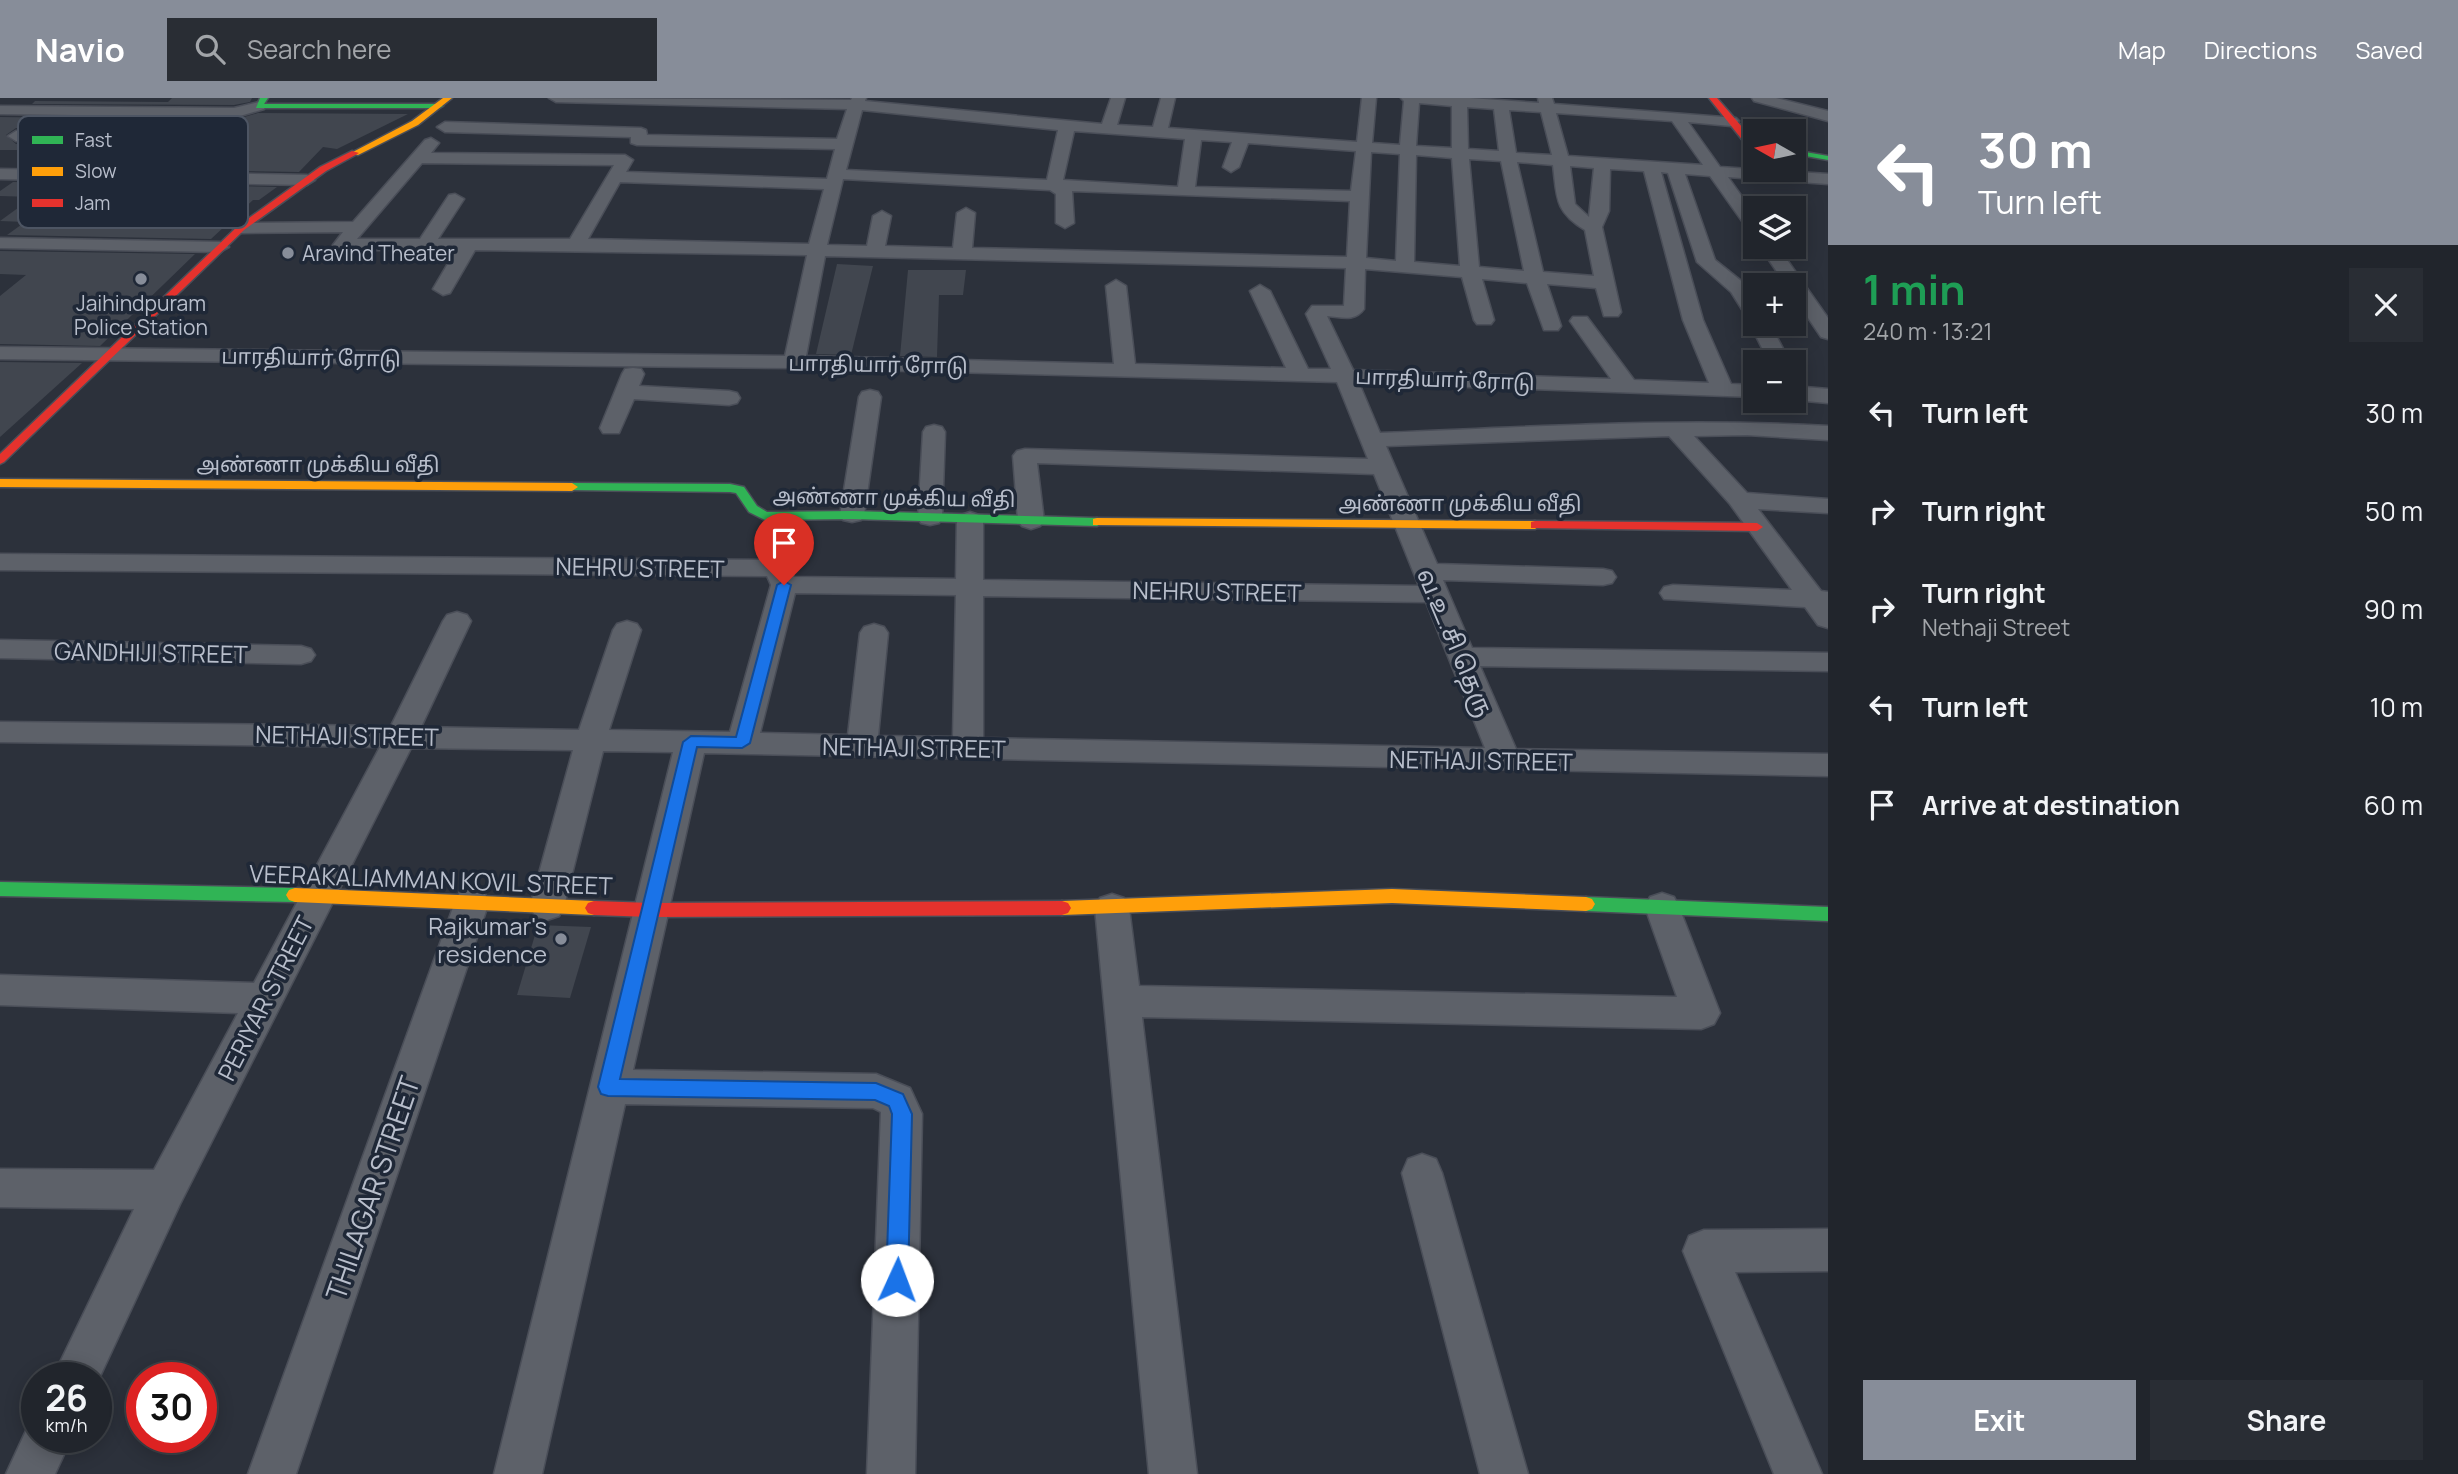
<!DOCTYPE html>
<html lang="en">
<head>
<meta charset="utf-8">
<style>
	body { margin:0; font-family:Manrope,"Noto Sans Tamil",sans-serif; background:#292d34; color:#f1f3f6; height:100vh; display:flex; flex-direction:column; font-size:26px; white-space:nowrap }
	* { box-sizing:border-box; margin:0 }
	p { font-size:23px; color:#a2a5a9 }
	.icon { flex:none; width:38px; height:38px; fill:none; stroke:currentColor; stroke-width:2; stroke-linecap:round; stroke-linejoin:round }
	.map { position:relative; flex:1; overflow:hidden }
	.details { display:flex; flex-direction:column; background:#21252c; width:630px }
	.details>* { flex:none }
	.banner { background:#878d99; color:#fff; overflow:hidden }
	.needle { width:46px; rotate:279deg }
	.tools { position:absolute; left:1743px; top:21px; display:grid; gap:14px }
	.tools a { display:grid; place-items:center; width:63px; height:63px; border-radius:0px; background:#21252c; box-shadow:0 4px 18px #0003,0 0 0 2px #3e4248; font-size:35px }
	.speed { position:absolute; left:21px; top:1264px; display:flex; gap:14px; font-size:35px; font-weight:700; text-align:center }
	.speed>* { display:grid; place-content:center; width:91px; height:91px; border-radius:50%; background:#21252c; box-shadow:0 4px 18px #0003,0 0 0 2px #3e4248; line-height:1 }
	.speed small { font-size:18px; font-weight:400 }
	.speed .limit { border:10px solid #d22; background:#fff; color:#111 }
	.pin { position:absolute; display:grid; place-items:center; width:60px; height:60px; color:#fff; margin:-72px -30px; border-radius:50% 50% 50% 0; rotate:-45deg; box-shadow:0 0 7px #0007 }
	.pin .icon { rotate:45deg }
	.me { position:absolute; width:77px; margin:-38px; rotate:2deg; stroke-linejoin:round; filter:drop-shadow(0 0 5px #0008) }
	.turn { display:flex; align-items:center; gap:24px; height:147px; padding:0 35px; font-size:32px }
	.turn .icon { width:91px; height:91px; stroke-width:2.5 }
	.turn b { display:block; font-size:49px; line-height:60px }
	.round { display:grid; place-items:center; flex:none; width:74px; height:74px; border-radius:0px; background:#292d34 }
	.summary { display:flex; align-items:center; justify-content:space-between; height:119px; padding:0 35px }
	h1 { font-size:42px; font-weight:700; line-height:52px; color:#1e9e55 }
	.action { display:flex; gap:14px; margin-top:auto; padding:14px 35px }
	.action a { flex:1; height:80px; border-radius:0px; background:#878d99; color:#fff; font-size:28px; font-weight:700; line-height:80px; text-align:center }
	.action a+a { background:#292d34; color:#f1f3f6 }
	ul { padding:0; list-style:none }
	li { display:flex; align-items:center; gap:21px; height:98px; padding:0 35px }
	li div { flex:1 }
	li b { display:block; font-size:26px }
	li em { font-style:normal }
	header { display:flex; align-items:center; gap:42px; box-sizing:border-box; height:98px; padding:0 35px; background:#878d99; color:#fff }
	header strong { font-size:33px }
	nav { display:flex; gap:38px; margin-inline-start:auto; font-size:24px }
	.search { width:490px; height:63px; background:#292d34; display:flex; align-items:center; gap:18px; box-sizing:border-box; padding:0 24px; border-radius:0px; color:#a2a5a9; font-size:26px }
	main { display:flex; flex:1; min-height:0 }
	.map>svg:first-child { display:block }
	.building { fill:#41464f }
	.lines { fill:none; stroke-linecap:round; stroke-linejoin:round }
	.street-casing { stroke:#4a4e58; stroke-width:3 }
	.fast-casing { stroke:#4a4e58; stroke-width:3 }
	.slow-casing { stroke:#4a4e58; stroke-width:3 }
	.jam-casing { stroke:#4a4e58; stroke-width:3 }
	.street { fill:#5d6169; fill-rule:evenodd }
	.fast { fill:#30b455; fill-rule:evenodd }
	.slow { fill:#ff9f0a; fill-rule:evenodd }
	.jam { fill:#e5322d; fill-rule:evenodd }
	.route { fill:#1a73e8; stroke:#114b97; stroke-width:2 }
	.poi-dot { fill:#878d99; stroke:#1f2837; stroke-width:2.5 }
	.labels { text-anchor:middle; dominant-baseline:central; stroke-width:7; stroke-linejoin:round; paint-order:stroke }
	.far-poi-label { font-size:21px; fill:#b8becb; stroke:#1f2837; text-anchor:start }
	.far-street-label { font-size:21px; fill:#b8becb; stroke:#1f2837 }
	.street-label { font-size:24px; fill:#b8becb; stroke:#1f2837 }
	.poi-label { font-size:24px; fill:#b8becb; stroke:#1f2837; text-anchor:end }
	.near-street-label { font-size:28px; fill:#b8becb; stroke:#1f2837 }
	.key { fill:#1f2837; stroke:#4d5563; stroke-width:2 }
	.key-label { font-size:19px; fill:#b8becb }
</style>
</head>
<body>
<header>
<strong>Navio</strong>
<div class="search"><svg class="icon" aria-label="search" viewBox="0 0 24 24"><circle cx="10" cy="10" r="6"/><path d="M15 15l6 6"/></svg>Search here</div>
<nav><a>Map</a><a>Directions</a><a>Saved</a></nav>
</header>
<main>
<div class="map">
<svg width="1828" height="1376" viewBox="0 0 1828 1376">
	<rect width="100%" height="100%" fill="#2c313b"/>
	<!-- building -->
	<g class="building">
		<polygon points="172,0 252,0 250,4 234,7 32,6 35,3 168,4"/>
		<polygon points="258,15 408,16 337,51 323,49 299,74 18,69 37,55 25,55 30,52 0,52 0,19 215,22 207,30 198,31 16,30 6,37 16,46 198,47 219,41 241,20"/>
		<polygon points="13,84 277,89 259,102 253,102 211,141 7,137 25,124 0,123 33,99 0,98 0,93"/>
		<polygon points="0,153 195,156 100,248 0,246 0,198 26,177 0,176"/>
		<polygon points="837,166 873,168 851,257 816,256"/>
		<polygon points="908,172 966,172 963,197 939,197 937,259 900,258"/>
		<polygon points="0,264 82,265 0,339"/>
		<polygon points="538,827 591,829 570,900 517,897"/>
	</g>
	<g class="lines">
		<!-- street casing -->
		<g class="street-casing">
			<g id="street">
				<path d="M549,0L851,2L852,0H866L865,3L1102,26L1111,0H1125L1117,27L1153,29L1161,0H1175L1168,30L1357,44L1362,0H1376L1372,45L1400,47L1404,3L1401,0H1470L1539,5L1538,0H1552L1554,6L1736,20L1739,23L1731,28L1688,24L1720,69L1828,76V86L1728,79L1755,117V134L1749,133L1710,78L1685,76L1715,162L1745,186L1755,202V226H1770L1790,264H1769L1750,226L1752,222L1748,221L1731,194L1697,164L1668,75L1661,74L1703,222L1731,286L1755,287V299L1359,285L1380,335C1529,329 1679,319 1828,328V342L1747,337L1694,338L1747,395L1828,401V415L1758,411L1821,493L1828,494V530L1818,527L1805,509L1664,501L1660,495L1664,489L1673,487L1792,492L1730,406L1669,338L1386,348L1437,466L1603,471L1612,473L1616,479L1612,485L1603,487L1443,482L1472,550L1828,555V573L1480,568L1516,651L1828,656V678L704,655L633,972L876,976L910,990L922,1016L915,1376H867L881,1014L873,1010L625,1006L542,1376H494L673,654L603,653L564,808L559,818L547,822L535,818L530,808L573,652L411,650L180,1106L96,1287V1279H53L134,1111L0,1109V1071L154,1072L238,915L0,907V877L254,885L380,649L0,644V624L391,628L443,523L447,517L457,514L467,517L471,523L421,629L579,632L613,532L617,526L627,523L637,526L641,532L609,632L730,634L771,487L767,478L0,472V456L777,462L786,464L794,479L956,481L957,422L961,417L970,414L979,417L983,422V482L1419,488L1374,376L1037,365L1044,423L1040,428L1031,431L1022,428L1018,423L1013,358L1017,353L1025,351L1368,361L1337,284L794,270L0,261V249L785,258L807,157L475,152L450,195L443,197L433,191L456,152H342L333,147L343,134L241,135L232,130L241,125L353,124L425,42L431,40L439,45L431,55L625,57L633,62L626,74L827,81L835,51L637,47L631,45V39L445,34L437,29L445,24L641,30L646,32L647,37L837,41L847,11L556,4ZM1419,5L1452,8V50L1416,48ZM1467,9L1494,11L1499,53L1468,51ZM862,12L1058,32L1047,82L846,72ZM1509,12L1541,14L1552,57L1516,55ZM1556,15L1672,23L1703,67L1568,58ZM1074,33L1185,41L1178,89L1063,82ZM1201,42L1232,44L1223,69L1231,74L1239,69L1248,45L1356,53L1351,93L1195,89ZM1371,54L1400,56L1396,163L1366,160ZM1416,57L1452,60L1460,168L1414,164ZM1469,61L1501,63L1524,173L1479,169ZM1517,64L1553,67C1557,99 1554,113 1585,132L1594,178L1543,174ZM422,65L614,67L570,141H438L464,101L455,96L449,97L420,141H357ZM1570,68L1594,70L1589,119L1575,106ZM1610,71L1644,73L1683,222L1709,285L1634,282L1587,219H1573L1570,223L1611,281L1353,272L1327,218C1341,219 1355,224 1364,211L1365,171L1462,179L1474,222L1477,226H1491L1494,222L1482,181L1527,185L1544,232H1558L1561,228L1547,186L1596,190L1604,218H1618L1621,214L1602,129L1609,113ZM843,81L1050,92L1056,96V125L1065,130L1074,125L1072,93L1350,103L1347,159L972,150L975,115L966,110L957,115L953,150L885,148L891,118L882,113L873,118L867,148L827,147ZM620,84L824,91L809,146L588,141ZM825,158L1346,170L1344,208H1312L1306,216L1331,271H1308L1270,193L1260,187L1250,193L1286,270L1135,266L1126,188L1116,182L1106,188L1114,266L806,258ZM795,495L956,497L953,639L878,638L888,535L884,529L874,526L864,529L860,535L848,637L760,635ZM983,498L1426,504L1485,650L983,640Z"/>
				<polygon points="1752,0 1776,0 1828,13 1828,23 1754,3"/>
				<polygon points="259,4 264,5 266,8 264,11 240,18 218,38 198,44 16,43 8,38 16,33 198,34 208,32 221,19 0,16 0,8 234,10"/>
				<polygon points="0,71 307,77 315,82 307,87 0,81"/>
				<polygon points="0,140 220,144 229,149 220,154 0,150"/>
				<polygon points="1760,149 1778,149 1828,220 1828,241 1821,239 1794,199 1794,187 1786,187"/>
				<polygon points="633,270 641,271 644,276 639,288 729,293 737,295 740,300 737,305 729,307 634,301 619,335 603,335 600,330 622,276 625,271"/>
				<polygon points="1794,288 1828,291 1828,305 1794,302"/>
				<polygon points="870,292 878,294 881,299 864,417 861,422 852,424 843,422 840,417 859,299 862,294"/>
				<polygon points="934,327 942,329 945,334 942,420 939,425 930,427 921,425 918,420 923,334 926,329"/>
				<polygon points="0,542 301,548 311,551 315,557 311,563 301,566 0,560"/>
				<polygon points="472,791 484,794 489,804 296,1376 248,1376 455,804 460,794"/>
				<polygon points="1662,795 1674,799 1679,809 1720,915 1714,926 1701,931 1142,919 1197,1376 1149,1376 1095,810 1100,800 1112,796 1124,800 1129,810 1139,888 1677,899 1645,809 1650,799"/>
				<polygon points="1422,1056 1436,1061 1442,1075 1528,1376 1480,1376 1402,1075 1408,1061"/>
				<polygon points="1828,1131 1828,1173 1735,1174 1822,1376 1774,1376 1683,1153 1689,1138 1704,1132"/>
				<polygon points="37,1320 37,1339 72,1339 55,1376 6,1376 31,1322"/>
			</g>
		</g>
		<!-- fast casing -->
		<g class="fast-casing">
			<g id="fast">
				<polygon points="260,0 268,0 264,6 439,6 443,8 439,10 256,10"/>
				<polygon points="1794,52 1828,58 1828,62 1794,56"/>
				<polygon points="572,385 730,386 744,389 757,408 767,414 852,413 1097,420 1103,424 1097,428 852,421 765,422 749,414 736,395 730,394 568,392 568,386"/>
				<polygon points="0,784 295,790 301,792 304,797 301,802 295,804 0,798"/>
				<polygon points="1586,799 1828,809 1828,823 1586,813 1580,811 1577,806 1580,801"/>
			</g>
		</g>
		<!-- slow casing -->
		<g class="slow-casing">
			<g id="slow">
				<polygon points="443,0 452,0 418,27 358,57 351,55 412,23"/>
				<polygon points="0,381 572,385 578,389 572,393 0,389"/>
				<polygon points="1097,420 1535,423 1541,427 1535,431 1093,427 1093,421"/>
				<polygon points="295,790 594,803 600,805 603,810 600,815 594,817 295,804 289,802 286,797 289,792"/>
				<polygon points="1392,791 1586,799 1592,801 1595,806 1592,811 1586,813 1392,805 1062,817 1056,815 1053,810 1056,805 1062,803"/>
			</g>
		</g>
		<!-- jam casing -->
		<g class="jam-casing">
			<g id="jam">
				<polygon points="1709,0 1717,0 1755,44 1755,49 1744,44"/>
				<polygon points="352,53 359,55 326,73 244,132 4,364 0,366 0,356 238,128 320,69"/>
				<polygon points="1535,423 1757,425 1763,429 1757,433 1531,430 1531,424"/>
				<polygon points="594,803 651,805 1062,803 1068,805 1071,810 1068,815 1062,817 651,819 594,817 588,815 585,810 588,805"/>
			</g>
		</g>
		<!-- street -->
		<use href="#street" class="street"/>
		<!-- fast -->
		<use href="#fast" class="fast"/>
		<!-- slow -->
		<use href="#slow" class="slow"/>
		<!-- jam -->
		<use href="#jam" class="jam"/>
	</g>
	<!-- route -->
	<polygon class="route" points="784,483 791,487 750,645 742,650 697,649 620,981 876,985 903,996 912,1016 908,1182 905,1190 897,1193 889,1190 886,1182 892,1016 889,1008 875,1002 608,998 601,996 598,989 683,644 691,638 736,639 777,487"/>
	<!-- markers -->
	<g class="poi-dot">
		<circle cx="288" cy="155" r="7"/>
		<circle cx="141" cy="181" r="7"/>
		<circle cx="561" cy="841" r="7"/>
	</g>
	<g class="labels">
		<!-- far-poi labels -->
		<g class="far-poi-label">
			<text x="302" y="155">Aravind Theater</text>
			<text x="141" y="205" text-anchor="middle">Jaihindpuram<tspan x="141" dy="24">Police Station</tspan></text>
		</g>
		<!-- far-street labels -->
		<g class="far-street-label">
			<text transform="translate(311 259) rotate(1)">பாரதியார் ரோடு</text>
			<text transform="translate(878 266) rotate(1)">பாரதியார் ரோடு</text>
			<text transform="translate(1445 281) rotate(2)">பாரதியார் ரோடு</text>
			<text x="318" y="366">அண்ணா முக்கிய வீதி</text>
			<text transform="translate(894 399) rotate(1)">அண்ணா முக்கிய வீதி</text>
			<text x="1460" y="405">அண்ணா முக்கிய வீதி</text>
		</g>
		<!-- street labels -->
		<g class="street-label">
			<text transform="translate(640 469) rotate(1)">NEHRU STREET</text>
			<text transform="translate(1217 493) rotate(1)">NEHRU STREET</text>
			<text transform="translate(1456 544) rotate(67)">வ.உ.சி தெரு</text>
			<text transform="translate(151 554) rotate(1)">GANDHIJI STREET</text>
			<text transform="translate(347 637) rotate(1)">NETHAJI STREET</text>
			<text transform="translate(914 649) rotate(1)">NETHAJI STREET</text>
			<text transform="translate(1481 662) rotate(1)">NETHAJI STREET</text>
			<text transform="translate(431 781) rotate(2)">VEERAKALIAMMAN KOVIL STREET</text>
			<text transform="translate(265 900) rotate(-63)">PERIYAR STREET</text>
		</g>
		<!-- poi labels -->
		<g class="poi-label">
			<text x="547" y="827">Rajkumar's<tspan x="547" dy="28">residence</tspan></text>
		</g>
		<!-- near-street labels -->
		<g class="near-street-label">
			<text transform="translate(372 1090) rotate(-71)">THILAGAR STREET</text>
		</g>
	</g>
	<!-- legend -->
	<rect x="18" y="18" width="230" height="112" rx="10" class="key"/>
	<rect x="32" y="38" width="31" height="8" fill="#30b455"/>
	<rect x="32" y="69" width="31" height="9" fill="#ff9f0a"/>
	<rect x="32" y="101" width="31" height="8" fill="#e5322d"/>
	<g class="key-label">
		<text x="75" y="49">Fast</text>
		<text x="75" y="80">Slow</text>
		<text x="75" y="112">Jam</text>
	</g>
</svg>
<div class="tools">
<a><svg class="needle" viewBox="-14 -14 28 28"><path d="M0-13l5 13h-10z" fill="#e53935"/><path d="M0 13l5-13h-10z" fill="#a2a5a9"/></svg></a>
<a><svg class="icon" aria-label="layers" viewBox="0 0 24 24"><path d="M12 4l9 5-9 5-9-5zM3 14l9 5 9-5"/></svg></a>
<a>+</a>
<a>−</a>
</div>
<div class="speed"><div>26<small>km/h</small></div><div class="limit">30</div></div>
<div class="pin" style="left:784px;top:487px;background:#d93025"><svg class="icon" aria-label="arrive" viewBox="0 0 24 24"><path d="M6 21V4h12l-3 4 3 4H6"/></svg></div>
<svg class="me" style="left:897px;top:1182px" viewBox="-20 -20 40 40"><circle r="19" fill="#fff"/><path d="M0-13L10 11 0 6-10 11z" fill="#1a73e8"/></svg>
</div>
<section class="details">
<div class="banner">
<div class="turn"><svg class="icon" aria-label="left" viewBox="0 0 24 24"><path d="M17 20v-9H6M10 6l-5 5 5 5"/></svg><div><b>30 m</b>Turn left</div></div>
</div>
<div class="summary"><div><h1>1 min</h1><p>240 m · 13:21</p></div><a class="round"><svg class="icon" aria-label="close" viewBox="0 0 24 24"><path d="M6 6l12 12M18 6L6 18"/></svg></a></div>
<ul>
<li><svg class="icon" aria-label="left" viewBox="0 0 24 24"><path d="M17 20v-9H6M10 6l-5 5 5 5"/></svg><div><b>Turn left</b></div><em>30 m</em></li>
<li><svg class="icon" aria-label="right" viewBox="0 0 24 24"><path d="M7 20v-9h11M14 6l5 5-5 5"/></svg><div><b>Turn right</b></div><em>50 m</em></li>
<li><svg class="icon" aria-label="right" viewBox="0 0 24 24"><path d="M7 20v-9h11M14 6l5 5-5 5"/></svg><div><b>Turn right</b><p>Nethaji Street</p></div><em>90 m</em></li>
<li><svg class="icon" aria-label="left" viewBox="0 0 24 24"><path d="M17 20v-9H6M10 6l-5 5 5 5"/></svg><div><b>Turn left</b></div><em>10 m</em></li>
<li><svg class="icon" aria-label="arrive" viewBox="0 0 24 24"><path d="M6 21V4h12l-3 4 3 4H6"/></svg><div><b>Arrive at destination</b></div><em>60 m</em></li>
</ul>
<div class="action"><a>Exit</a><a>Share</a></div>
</section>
</main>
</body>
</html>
